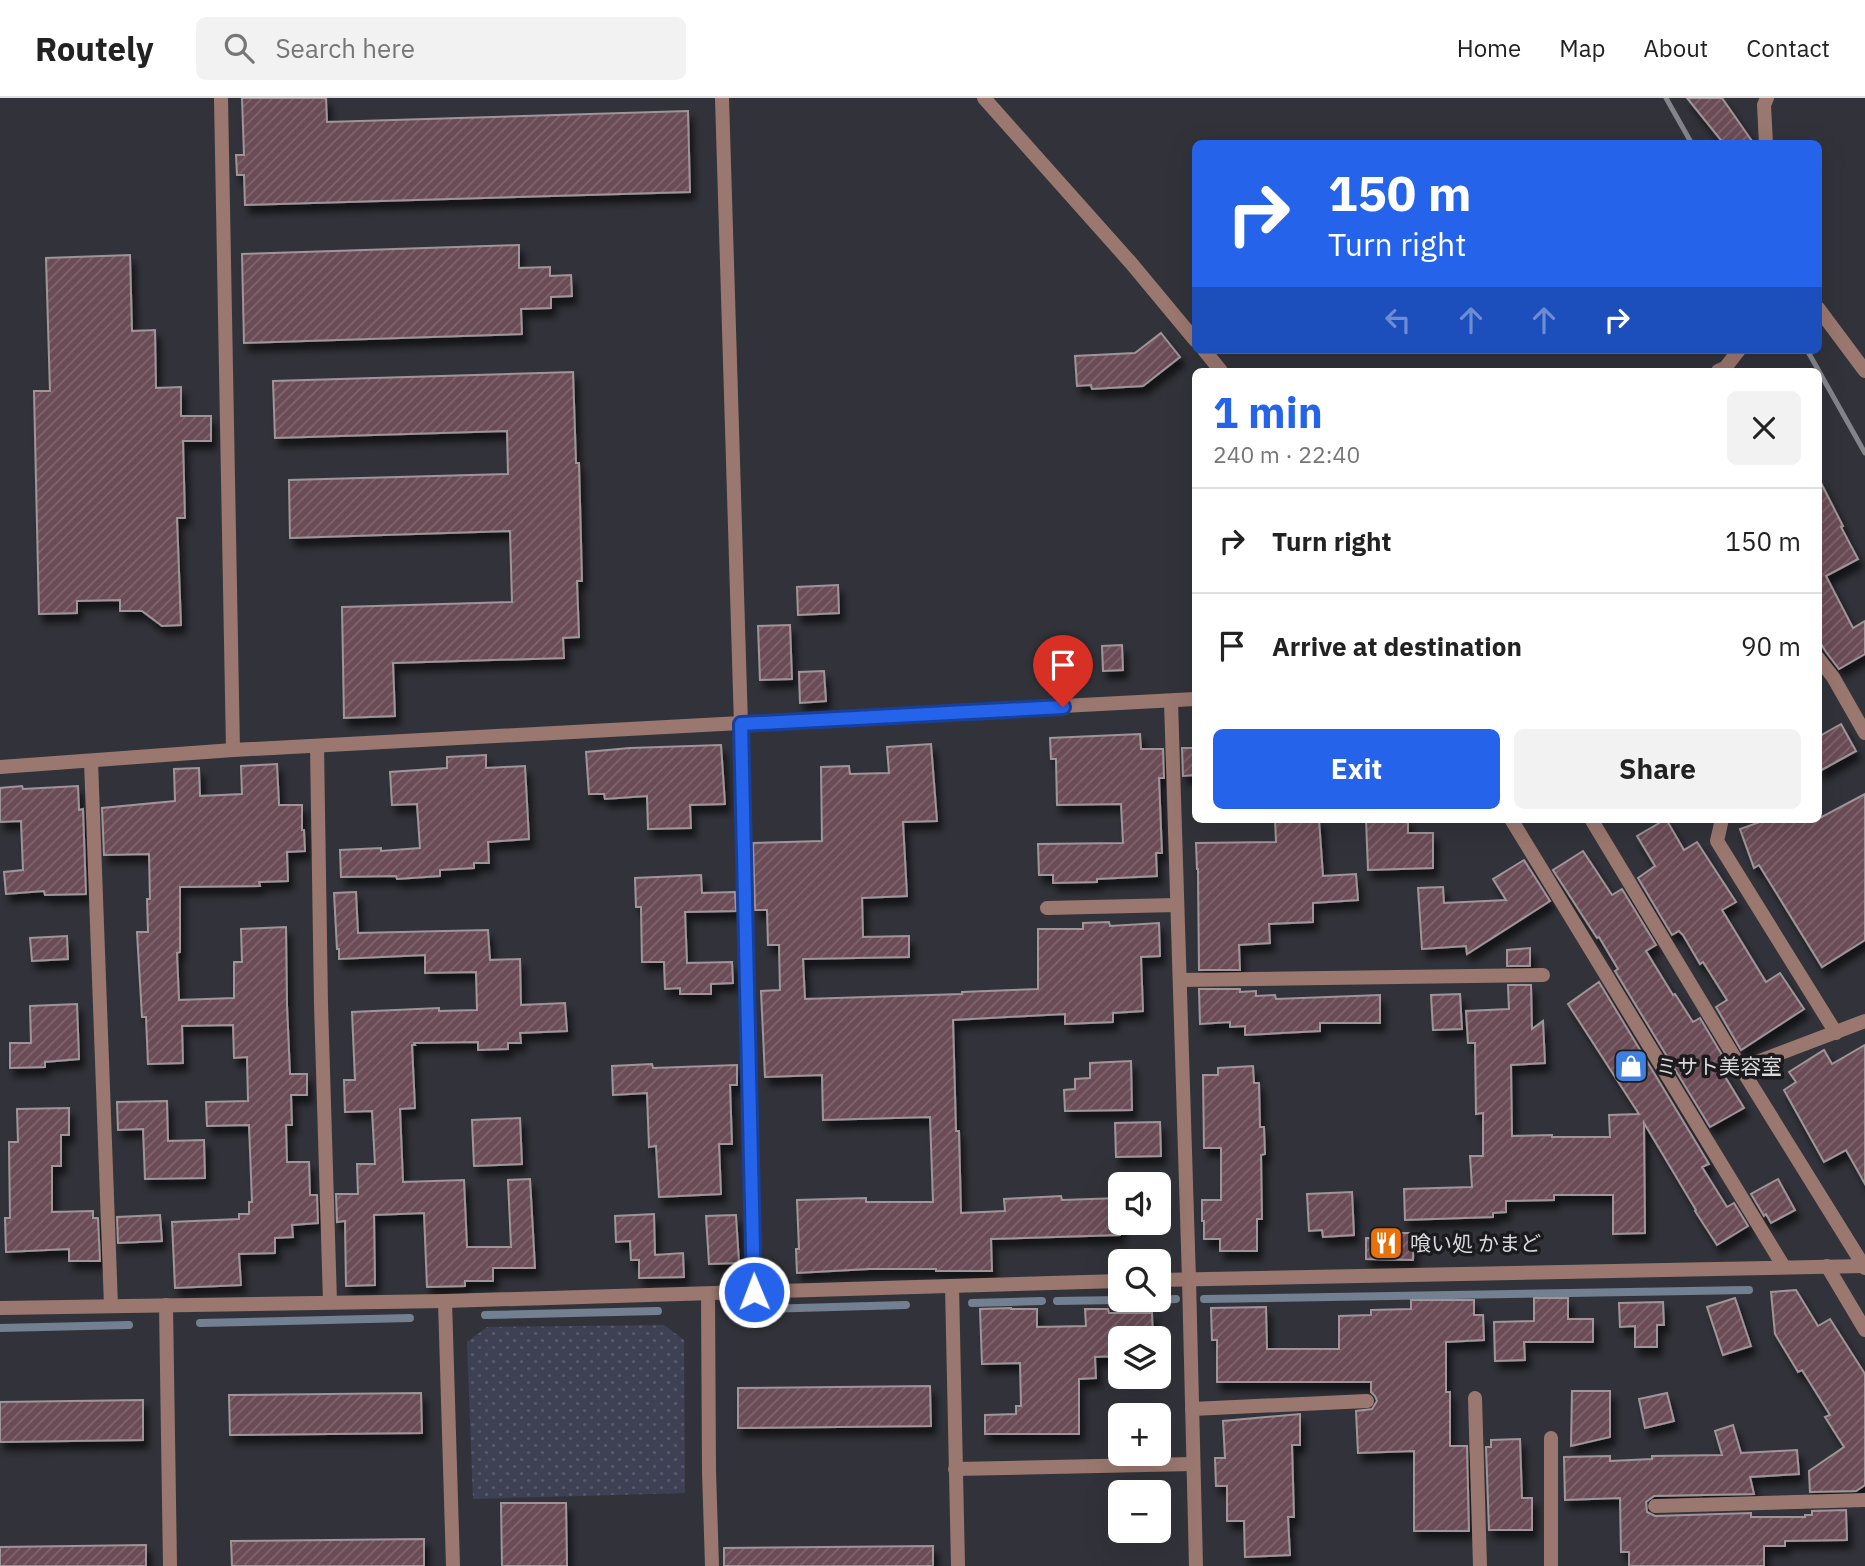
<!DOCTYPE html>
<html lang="en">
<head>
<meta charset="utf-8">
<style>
	body { margin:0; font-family:"IBM Plex Sans","Noto Sans JP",sans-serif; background:#f2f2f2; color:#222; height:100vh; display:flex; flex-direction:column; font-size:26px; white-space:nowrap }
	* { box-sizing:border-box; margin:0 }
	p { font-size:23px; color:#767676 }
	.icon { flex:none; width:38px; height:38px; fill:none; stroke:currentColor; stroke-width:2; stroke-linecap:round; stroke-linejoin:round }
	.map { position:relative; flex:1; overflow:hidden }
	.sheet { position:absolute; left:1192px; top:270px; width:630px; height:455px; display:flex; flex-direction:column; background:#fff; border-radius:10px; box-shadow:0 7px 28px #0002 }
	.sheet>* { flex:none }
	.banner { position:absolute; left:1192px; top:42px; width:630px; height:214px; border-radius:10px; box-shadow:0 7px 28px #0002; background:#2563eb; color:#fff; overflow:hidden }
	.fabs { position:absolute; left:1108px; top:1074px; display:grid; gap:14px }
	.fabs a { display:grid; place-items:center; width:63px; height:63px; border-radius:10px; background:#fff; box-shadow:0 7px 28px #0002; font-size:35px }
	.pin { position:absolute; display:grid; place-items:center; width:60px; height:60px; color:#fff; margin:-72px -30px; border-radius:50% 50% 50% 0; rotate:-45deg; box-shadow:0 0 7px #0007 }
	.pin .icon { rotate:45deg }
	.me { position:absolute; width:77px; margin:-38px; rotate:359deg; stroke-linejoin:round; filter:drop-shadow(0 0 5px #0008) }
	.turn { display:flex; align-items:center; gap:24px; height:147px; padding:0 21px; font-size:32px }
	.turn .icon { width:91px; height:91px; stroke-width:2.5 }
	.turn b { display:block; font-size:49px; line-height:60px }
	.lanes { display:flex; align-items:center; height:66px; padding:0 21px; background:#0003; justify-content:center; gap:35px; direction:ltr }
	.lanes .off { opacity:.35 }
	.round { display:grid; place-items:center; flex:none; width:74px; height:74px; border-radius:10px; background:#f2f2f2 }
	.head { display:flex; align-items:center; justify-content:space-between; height:119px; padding:0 21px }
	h1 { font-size:42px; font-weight:700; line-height:52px; color:#2563eb }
	.cta { display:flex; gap:14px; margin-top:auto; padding:14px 21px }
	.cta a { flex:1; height:80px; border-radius:10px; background:#2563eb; color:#fff; font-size:28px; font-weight:700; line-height:80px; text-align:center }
	.cta a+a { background:#f2f2f2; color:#222 }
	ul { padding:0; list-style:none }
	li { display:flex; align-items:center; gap:21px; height:105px; padding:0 21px; border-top:2px solid #e0e0e0 }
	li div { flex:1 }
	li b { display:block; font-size:26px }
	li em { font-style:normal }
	header { display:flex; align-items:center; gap:42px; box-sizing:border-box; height:98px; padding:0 35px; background:#fff; border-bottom:2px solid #e0e0e0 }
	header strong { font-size:33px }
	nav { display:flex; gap:38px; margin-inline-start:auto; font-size:24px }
	.search { width:490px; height:63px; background:#f2f2f2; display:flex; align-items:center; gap:18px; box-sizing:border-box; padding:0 24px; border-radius:10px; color:#767676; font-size:26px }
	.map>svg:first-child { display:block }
	.park { fill:url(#park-dots) }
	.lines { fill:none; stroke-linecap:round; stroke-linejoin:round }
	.stream { stroke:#728091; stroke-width:8 }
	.building { fill:url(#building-hatch); stroke:#9f9598; stroke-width:2; filter:url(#shadow) }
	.minor { stroke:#9b786f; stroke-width:14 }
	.rail { stroke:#84858b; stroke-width:5 }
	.route-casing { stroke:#184099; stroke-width:18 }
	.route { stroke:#2563eb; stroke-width:12 }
	.labels { text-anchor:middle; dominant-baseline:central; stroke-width:7; stroke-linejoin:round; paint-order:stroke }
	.poi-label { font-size:21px; fill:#d8d8dd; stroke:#1b1b1e; text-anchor:start }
</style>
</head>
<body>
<header>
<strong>Routely</strong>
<div class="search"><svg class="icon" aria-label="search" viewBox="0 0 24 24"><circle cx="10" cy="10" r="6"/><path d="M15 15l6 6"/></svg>Search here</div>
<nav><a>Home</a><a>Map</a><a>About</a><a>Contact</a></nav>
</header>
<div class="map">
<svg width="1865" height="1468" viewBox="0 0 1865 1468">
	<defs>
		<pattern id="park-dots" width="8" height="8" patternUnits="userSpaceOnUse" patternTransform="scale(1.75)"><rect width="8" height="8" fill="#3e4054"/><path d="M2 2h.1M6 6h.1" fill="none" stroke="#595b6c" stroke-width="1.8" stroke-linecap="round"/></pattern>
		<pattern id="building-hatch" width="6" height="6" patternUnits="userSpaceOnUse" patternTransform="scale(1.75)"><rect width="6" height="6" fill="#6a4c56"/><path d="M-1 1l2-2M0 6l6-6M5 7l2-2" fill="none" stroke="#7f656e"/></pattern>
		<filter id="shadow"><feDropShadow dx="4.5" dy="8" stdDeviation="3.5" flood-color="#0009"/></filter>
	</defs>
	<rect width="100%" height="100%" fill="#32333a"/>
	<!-- park -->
	<polygon class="park" points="664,1227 684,1242 685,1395 473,1401 467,1244 487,1229"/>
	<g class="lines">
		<!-- stream -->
		<g class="stream">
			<polyline points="1204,1201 1749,1192"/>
			<polyline points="1158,1202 1176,1201"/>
			<polyline points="1057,1203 1120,1202"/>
			<polyline points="972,1205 1042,1203"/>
			<polyline points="758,1211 906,1207"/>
			<polyline points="485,1217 658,1213"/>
			<polyline points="200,1225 410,1220"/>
			<polyline points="0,1230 129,1227"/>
		</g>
	</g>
	<!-- building -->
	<g class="building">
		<polygon points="242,0 326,0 327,24 688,13 690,94 245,107 244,77 237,77 236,57 244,57"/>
		<polygon points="1687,0 1722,0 1754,46 1724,46"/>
		<polygon points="519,147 519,170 550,169 550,178 571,177 572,198 551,199 551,210 521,211 522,236 244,245 242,156"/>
		<polygon points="130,157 132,233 155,232 156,290 181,289 181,318 211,318 211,343 183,343 185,420 177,420 181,527 162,528 142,513 120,513 120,502 77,503 77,515 39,516 34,293 50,293 46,160"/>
		<polygon points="1161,235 1180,259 1143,288 1092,291 1091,287 1077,288 1075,258 1135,255"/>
		<polygon points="573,274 576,365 579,365 582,483 577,483 579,539 563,540 564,560 393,565 395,618 344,620 342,509 512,504 510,433 290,440 289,382 508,376 507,333 275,340 273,283"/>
		<polygon points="1818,379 1843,428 1841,429 1858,461 1826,478 1853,530 1865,523 1865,556 1839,571 1826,554 1818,541"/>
		<polygon points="838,487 839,515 798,517 797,489"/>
		<polygon points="790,527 792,581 760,582 758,528"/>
		<polygon points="1122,547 1123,572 1103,573 1102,548"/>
		<polygon points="824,573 826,603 800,605 799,574"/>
		<polygon points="1841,626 1856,653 1818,674 1818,639"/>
		<polygon points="1140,636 1141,651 1163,651 1164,680 1159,680 1162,755 1156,755 1157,778 1097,781 1097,784 1053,785 1053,777 1039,777 1038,746 1123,745 1121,706 1057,707 1056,661 1051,661 1050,640"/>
		<polygon points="931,646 937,723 903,724 907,798 862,800 863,839 909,838 909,859 803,861 805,901 962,896 962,894 1038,891 1038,831 1083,831 1083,825 1109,824 1110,828 1159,825 1160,858 1141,859 1143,913 1113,915 1113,924 1065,926 1065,916 953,922 956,1033 959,1033 961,1115 1005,1113 1004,1101 1061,1098 1062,1102 1120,1100 1120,1137 991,1141 992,1173 936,1173 936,1171 869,1171 797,1175 796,1151 799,1151 797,1102 866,1100 866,1104 933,1104 930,1019 823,1022 822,977 765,979 761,893 780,892 779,847 768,847 767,812 755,812 753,745 822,743 821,669 849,668 850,676 889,675 887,649"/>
		<polygon points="721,647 725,706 690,707 691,730 648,731 647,698 605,701 604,696 589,696 586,654 630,650"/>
		<polygon points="1182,650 1195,650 1195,677 1183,678"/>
		<polygon points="486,657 486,670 525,668 529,741 488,744 489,765 474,765 474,770 440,772 440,778 397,781 396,778 341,779 340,752 381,750 381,753 420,750 417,706 392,707 390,674 447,670 447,659"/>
		<polygon points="277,666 279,707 302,707 302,732 304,732 305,753 287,754 288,783 259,784 260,788 180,789 180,854 177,855 179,902 234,900 234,864 242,864 241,831 286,829 287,907 290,976 307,976 307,997 291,997 292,1027 286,1027 287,1064 309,1064 310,1097 317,1097 318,1125 292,1127 293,1139 275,1140 275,1155 239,1156 241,1187 175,1190 172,1124 239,1121 239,1116 249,1116 249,1104 252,1104 249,1027 207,1028 206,1004 248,1003 247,959 234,960 233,927 182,928 183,965 148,966 146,919 142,919 137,834 148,834 147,801 150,801 149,756 104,757 102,710 175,703 174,671 199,670 200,698 242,696 241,668"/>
		<polygon points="22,688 23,691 78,688 79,712 83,711 86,796 45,797 44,793 6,796 4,774 23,772 21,723 0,724 0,690"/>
		<polygon points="1865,696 1865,842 1822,869 1759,767 1754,770 1740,731 1768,721 1818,721"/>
		<polygon points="1275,721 1319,721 1323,778 1356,776 1358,802 1313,805 1313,824 1269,826 1270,845 1239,847 1240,872 1199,872 1198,771 1197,771 1196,745 1276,744"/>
		<polygon points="1366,721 1408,721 1408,735 1433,735 1433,770 1368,772"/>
		<polygon points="1666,721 1684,752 1697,744 1736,804 1722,812 1766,884 1780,875 1804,911 1741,952 1716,909 1727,902 1703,864 1700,866 1683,837 1679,833 1672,837 1638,780 1655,768 1637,738"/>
		<polygon points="1583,753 1612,797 1622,791 1656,847 1646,853 1673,897 1675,896 1693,924 1700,920 1725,962 1718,967 1744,1010 1710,1029 1615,873 1618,871 1599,839 1597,840 1553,772"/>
		<polygon points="1524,762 1550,803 1467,856 1466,848 1422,851 1418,790 1443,789 1444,805 1506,802 1493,781"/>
		<polygon points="701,777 702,795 735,794 736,813 685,814 687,865 732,864 733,885 711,886 711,896 680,896 680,890 665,891 664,864 642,864 641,809 636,809 635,780"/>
		<polygon points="356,794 358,835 488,832 490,862 520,861 521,907 565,905 567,933 520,935 521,945 508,945 508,951 478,952 478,944 414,945 415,947 412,947 415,1010 400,1011 403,1084 464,1082 467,1149 511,1149 508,1082 530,1081 535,1170 493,1170 493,1183 465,1183 465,1188 427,1189 424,1115 374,1117 375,1187 346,1188 345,1123 337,1124 336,1096 358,1096 357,1066 375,1066 372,1013 345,1014 344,982 355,982 352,914 439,910 439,913 477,912 476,874 425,875 425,857 339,861 339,851 337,851 334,795"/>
		<polygon points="67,838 68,861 32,863 30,840"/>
		<polygon points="1530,850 1530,868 1507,868 1507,852"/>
		<polygon points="1599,884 1709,1066 1702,1069 1727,1109 1734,1105 1748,1128 1717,1147 1695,1113 1696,1112 1644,1025 1645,1135 1613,1136 1613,1097 1554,1097 1554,1102 1506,1103 1506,1114 1493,1115 1493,1119 1405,1122 1404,1091 1472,1089 1470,1058 1483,1058 1483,1015 1476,1016 1475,945 1468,945 1466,913 1509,911 1508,887 1531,887 1532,931 1543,923 1545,965 1511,967 1512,1038 1552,1037 1552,1039 1610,1039 1609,1017 1639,1016 1568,906"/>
		<polygon points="1199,891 1240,891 1240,894 1256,893 1256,898 1275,897 1276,901 1380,897 1380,925 1320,925 1320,933 1245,937 1245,928 1230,929 1230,924 1200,926"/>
		<polygon points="1460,896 1462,931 1433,932 1431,897"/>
		<polygon points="77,906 79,961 45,964 45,969 10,970 10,945 31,945 30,908"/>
		<polygon points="1865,947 1865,1086 1846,1052 1824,1064 1784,992 1796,984 1789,974 1824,952 1832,966"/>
		<polygon points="1131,963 1132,1012 1065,1013 1064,992 1075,991 1075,981 1090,980 1090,965"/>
		<polygon points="652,966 653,970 737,967 737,987 730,987 732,1046 719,1046 721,1096 659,1099 656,1048 649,1049 647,995 613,997 612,968"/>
		<polygon points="1253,968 1254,985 1259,985 1260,1029 1264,1029 1265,1056 1261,1057 1262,1121 1257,1121 1257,1153 1220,1153 1220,1141 1204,1141 1204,1123 1202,1123 1202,1102 1221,1102 1221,1050 1204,1050 1203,977 1218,977 1218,970"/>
		<polygon points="167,1003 168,1043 204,1042 205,1080 145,1081 143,1031 118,1032 117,1004"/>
		<polygon points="69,1010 69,1037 61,1037 61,1068 52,1068 52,1114 93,1113 93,1120 98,1120 100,1163 69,1163 69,1151 6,1154 5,1120 10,1120 9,1044 18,1044 17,1011"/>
		<polygon points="520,1020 522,1066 474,1068 472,1022"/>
		<polygon points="1160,1024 1161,1058 1116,1059 1115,1025"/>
		<polygon points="1778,1081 1795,1112 1771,1125 1766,1116 1764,1118 1751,1096"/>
		<polygon points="1352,1094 1354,1137 1323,1139 1322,1132 1309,1133 1307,1096"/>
		<polygon points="654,1116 655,1157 683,1155 684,1179 639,1180 639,1162 631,1162 630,1143 616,1144 615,1118"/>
		<polygon points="160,1117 162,1143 118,1145 117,1119"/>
		<polygon points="736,1117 739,1165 709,1166 706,1118"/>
		<polygon points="1392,1135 1414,1135 1413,1162 1366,1161 1366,1140 1392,1140"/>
		<polygon points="1796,1192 1818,1228 1830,1221 1865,1276 1865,1387 1856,1393 1810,1394 1809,1373 1844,1349 1825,1319 1830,1317 1802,1272 1798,1274 1775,1236 1771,1194"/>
		<polygon points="1534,1200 1568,1200 1568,1221 1593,1221 1593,1244 1524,1244 1525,1262 1495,1263 1494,1224 1534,1223"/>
		<polygon points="1735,1200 1751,1248 1723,1257 1707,1209"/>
		<polygon points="1411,1202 1474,1202 1474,1217 1483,1217 1484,1242 1446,1244 1446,1294 1450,1294 1450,1348 1467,1348 1469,1433 1414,1433 1414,1353 1358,1355 1356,1313 1372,1311 1377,1303 1375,1298 1371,1294 1371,1284 1217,1284 1217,1242 1212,1242 1211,1210 1266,1209 1267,1251 1339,1251 1339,1218 1371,1217 1371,1212 1411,1211"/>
		<polygon points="1663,1204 1664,1227 1657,1227 1657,1249 1635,1249 1635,1228 1620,1229 1619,1205"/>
		<polygon points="1011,1210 1011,1211 1037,1211 1037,1229 1086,1228 1085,1211 1108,1211 1109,1215 1152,1215 1153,1241 1120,1241 1120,1258 1095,1259 1096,1280 1079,1281 1079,1336 985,1336 985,1317 1016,1316 1016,1308 1021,1308 1020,1265 982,1266 980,1211"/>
		<polygon points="930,1288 931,1328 738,1330 738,1290"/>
		<polygon points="1572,1293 1610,1293 1610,1339 1571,1348"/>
		<polygon points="421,1295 422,1335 230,1337 229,1297"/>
		<polygon points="1667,1295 1674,1323 1645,1330 1639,1301"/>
		<polygon points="143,1302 143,1342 0,1344 0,1304"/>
		<polygon points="1300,1316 1300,1347 1292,1347 1294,1419 1288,1419 1290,1457 1245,1459 1244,1423 1227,1423 1227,1388 1216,1388 1215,1360 1225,1360 1223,1323"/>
		<polygon points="1733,1327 1741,1355 1797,1352 1799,1376 1750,1379 1754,1396 1654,1398 1646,1404 1647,1414 1655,1418 1751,1415 1751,1419 1805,1419 1805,1417 1812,1417 1812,1413 1846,1412 1847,1442 1785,1443 1785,1448 1764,1448 1764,1468 1629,1468 1629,1454 1621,1454 1620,1400 1565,1402 1564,1359 1610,1358 1610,1363 1652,1361 1652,1358 1722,1357 1715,1333"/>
		<polygon points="1520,1341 1522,1400 1532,1400 1532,1432 1489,1432 1486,1349 1491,1349 1491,1342"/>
		<polygon points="501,1405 566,1405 567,1468 502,1468"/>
		<polygon points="424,1441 424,1468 232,1468 231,1443"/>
		<polygon points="146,1447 146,1468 0,1468 0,1449"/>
		<polygon points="933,1448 933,1468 724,1468 724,1450"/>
	</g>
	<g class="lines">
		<!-- minor -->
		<g class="minor">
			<polyline points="221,0 233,652"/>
			<polyline points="722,0 741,627 754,1194"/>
			<polyline points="984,0 1131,165 1195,242"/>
			<polyline points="1766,46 1764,7 1767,0"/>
			<polyline points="1818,210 1865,273"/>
			<polyline points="1204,252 1221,273"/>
			<polyline points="1718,273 1725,270 1739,252"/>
			<polyline points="1818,560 1833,579 1865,635"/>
			<polyline points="1171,603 1189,1182 1196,1468"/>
			<polyline points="317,648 321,906 330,1204"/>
			<polyline points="91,663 111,1208"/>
			<polyline points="0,669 233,652 1195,601"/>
			<polyline points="1511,721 1784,1169"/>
			<polyline points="1591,721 1741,970 1865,1170"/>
			<polyline points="1722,721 1717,743 1836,935"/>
			<polyline points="1047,810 1177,807"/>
			<polyline points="1180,882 1543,877"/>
			<polyline points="1741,970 1865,923"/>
			<polyline points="1827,1168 1865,1232"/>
			<polyline points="1158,1182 1864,1168"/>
			<polyline points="952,1188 958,1468"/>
			<polyline points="708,1196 709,1373 712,1468"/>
			<polyline points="445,1203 453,1468"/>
			<polyline points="166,1207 170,1468"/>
			<polyline points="0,1210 445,1203 1120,1183"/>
			<polyline points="1475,1300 1480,1468"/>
			<polyline points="1192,1311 1367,1303"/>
			<polyline points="1551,1340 1551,1468"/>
			<polyline points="955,1371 1193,1366"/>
			<polyline points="1655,1408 1865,1402"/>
		</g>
		<!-- rail -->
		<g class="rail">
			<polyline points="1666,0 1692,46"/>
			<polyline points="1807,252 1865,355"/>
		</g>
	</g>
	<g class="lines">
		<!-- route casing -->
		<g class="route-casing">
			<polyline id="route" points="754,1194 741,626 1063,609"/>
		</g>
		<!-- route -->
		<use href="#route" class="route"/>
	</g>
	<!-- icons -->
	<defs>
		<g id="shop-square" transform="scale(1.75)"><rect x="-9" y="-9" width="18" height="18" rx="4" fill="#3f7fe0" stroke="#1b1b1e"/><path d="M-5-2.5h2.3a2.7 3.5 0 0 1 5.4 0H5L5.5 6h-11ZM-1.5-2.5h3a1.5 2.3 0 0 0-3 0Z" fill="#fff"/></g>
		<g id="restaurant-square" transform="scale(1.75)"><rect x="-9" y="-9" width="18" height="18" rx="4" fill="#e8710a" stroke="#1b1b1e"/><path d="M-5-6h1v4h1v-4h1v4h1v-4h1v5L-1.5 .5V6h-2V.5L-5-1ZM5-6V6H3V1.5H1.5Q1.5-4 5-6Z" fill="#fff"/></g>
	</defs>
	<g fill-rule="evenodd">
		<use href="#shop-square" x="1631" y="968"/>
		<use href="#restaurant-square" x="1386" y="1145"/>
	</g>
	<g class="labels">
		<!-- poi labels -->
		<g class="poi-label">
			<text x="1656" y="968">ミサト美容室</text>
			<text x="1410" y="1145">喰い処 かまど</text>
		</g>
	</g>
</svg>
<div class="fabs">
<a><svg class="icon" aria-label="sound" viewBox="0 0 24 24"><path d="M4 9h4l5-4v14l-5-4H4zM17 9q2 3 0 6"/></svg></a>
<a><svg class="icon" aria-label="search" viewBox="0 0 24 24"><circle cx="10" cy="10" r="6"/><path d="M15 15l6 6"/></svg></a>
<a><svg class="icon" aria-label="layers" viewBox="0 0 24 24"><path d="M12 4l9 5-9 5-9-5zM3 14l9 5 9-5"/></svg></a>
<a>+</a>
<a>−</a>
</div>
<div class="pin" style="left:1063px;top:609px;background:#d93025"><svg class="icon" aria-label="arrive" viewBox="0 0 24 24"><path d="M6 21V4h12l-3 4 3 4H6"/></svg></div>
<svg class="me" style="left:754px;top:1194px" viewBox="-20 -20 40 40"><circle r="17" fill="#2563eb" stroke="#fff" stroke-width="3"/><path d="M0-11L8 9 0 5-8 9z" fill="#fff"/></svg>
<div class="banner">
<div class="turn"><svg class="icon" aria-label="right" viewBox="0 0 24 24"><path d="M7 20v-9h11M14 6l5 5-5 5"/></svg><div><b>150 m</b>Turn right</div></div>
<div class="lanes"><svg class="icon off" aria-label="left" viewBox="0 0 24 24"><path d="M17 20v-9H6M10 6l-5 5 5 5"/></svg><svg class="icon off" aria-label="ahead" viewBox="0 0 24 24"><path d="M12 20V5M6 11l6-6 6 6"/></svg><svg class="icon off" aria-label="ahead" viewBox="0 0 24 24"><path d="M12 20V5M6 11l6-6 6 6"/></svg><svg class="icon" aria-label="right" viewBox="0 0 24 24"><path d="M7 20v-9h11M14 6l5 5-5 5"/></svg></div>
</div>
<section class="sheet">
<div class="head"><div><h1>1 min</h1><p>240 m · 22:40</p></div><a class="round"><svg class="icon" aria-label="close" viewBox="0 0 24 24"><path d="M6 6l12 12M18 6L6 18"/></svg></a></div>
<ul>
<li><svg class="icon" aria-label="right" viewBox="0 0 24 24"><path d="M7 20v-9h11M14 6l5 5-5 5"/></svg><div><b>Turn right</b></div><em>150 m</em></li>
<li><svg class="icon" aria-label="arrive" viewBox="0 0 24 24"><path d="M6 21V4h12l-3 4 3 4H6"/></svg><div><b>Arrive at destination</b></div><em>90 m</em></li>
</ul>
<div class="cta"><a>Exit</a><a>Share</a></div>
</section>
</div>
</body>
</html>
